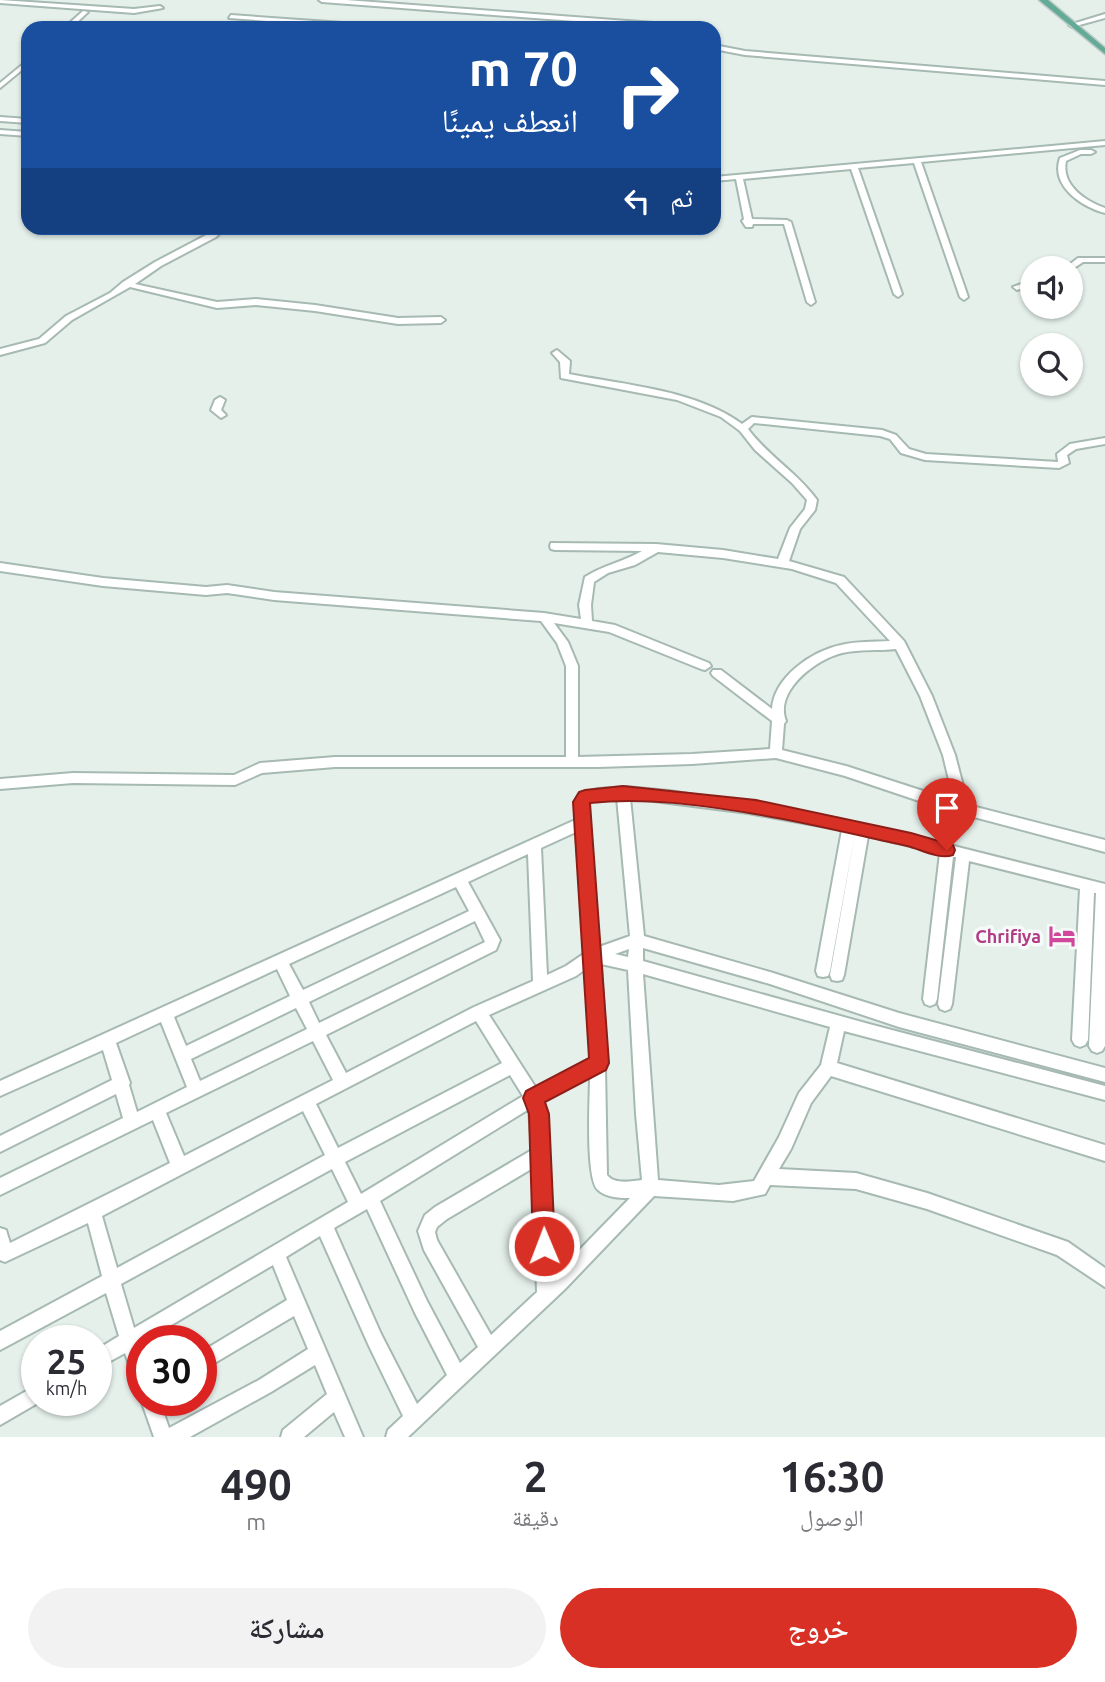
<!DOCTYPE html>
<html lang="ar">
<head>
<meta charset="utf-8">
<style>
	body { margin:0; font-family:Ubuntu,"Noto Naskh Arabic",sans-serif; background:#f2f2f3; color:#2b2b33; direction:rtl; height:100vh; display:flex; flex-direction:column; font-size:26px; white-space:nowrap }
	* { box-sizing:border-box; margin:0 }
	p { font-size:23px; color:#7c7c81 }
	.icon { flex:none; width:38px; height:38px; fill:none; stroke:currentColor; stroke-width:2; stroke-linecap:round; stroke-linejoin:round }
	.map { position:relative; height:1437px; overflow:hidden; direction:ltr }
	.sheet { display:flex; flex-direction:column; background:#fff; flex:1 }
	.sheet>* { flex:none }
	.hud { position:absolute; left:21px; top:21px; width:700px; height:214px; border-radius:21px; box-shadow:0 2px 5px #0004; direction:rtl; background:#1a4fa0; color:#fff; overflow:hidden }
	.tools { position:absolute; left:1020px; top:256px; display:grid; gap:14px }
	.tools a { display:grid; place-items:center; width:63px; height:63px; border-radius:50%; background:#fff; box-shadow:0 2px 5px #0004; font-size:35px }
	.speed { position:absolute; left:21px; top:1325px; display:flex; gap:14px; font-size:35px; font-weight:700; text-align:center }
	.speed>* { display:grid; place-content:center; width:91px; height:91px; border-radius:50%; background:#fff; box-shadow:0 2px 5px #0004; line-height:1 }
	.speed small { font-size:18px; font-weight:400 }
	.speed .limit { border:10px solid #d22; background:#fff; color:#111 }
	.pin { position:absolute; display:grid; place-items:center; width:60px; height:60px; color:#fff; margin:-72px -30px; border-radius:50% 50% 50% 0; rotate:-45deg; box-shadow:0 0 7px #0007 }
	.pin .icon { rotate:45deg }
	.me { position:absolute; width:77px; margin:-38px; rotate:359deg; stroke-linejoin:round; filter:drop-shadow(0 0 5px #0008) }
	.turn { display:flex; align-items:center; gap:24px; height:147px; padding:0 28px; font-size:32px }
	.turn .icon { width:91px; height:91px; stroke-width:2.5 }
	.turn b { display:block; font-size:49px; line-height:60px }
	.then { display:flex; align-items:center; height:66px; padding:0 28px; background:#0003; gap:14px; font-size:26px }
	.eta { display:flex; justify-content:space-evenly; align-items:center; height:119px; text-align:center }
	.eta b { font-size:42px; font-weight:600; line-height:49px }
	.action { display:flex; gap:14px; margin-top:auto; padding:14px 28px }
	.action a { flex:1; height:80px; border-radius:42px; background:#d93025; color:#fff; font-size:28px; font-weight:600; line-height:80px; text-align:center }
	.action a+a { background:#f2f2f3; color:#2b2b33 }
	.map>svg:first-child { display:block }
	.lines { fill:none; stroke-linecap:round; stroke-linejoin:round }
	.minor-casing { stroke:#a6b9b2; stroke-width:4 }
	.major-casing { stroke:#c1cbc8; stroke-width:3 }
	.minor { fill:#fff; fill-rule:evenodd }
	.major { fill:#64ab97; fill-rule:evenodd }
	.route { fill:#d93025; stroke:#8d1f18; stroke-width:2 }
	.labels { text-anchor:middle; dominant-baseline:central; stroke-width:7; stroke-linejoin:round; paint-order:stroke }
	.hotel-label { font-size:18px; font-weight:bold; fill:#b23c85; stroke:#f6fbf9; text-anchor:end }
</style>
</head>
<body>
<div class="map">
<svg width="1105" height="1437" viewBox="0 0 1105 1437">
	<rect width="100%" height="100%" fill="#e5f0eb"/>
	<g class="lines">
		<!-- minor casing -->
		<g class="minor-casing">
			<g id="minor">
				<polygon points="0,0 134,9 160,6 163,8 134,13 0,3"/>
				<polygon points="319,0 346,0 667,24 670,26 667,28 322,2"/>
				<polygon points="83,11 88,12 71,28 64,28"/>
				<polygon points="1105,14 1105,18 1072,27 1069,25"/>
				<polygon points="231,15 385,26 388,28 359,28 229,18"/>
				<polygon points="714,45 745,51 1105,81 1105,85 745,55 714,49"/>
				<polygon points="28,60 28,65 0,88 0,83"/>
				<polygon points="0,117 28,119 28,123 0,121"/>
				<polygon points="0,130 28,132 28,136 0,134"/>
				<polygon points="1105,141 1105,145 921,162 968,297 964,300 960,297 914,163 858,168 902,294 898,297 894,294 851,169 743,179 752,219 787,220 791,222 815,302 811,305 807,302 784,224 753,224 752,227 746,227 742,221 744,219 736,179 714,181 714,177"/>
				<path d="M1080,150H1091L1095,152L1091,154H1081L1066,161C1061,185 1085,201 1105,208V213C1082,207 1050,186 1060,158Z"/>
				<polygon points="217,228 225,228 216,237 161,266 135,284 217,302 256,299 315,305 398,318 441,317 445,320 441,323 398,324 315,311 256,305 217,308 130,287 72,320 45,343 0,355 0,349 39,339 66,316 110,293 123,282 155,262 210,233"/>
				<polygon points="1078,258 1105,258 1105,262 1083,262 1071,270 1071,268 1065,268"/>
				<polygon points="1032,280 1032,285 1017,290 1013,287"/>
				<path d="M557,350L570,361L569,374C625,385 696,390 742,424L752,417L882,430L896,435L909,449L926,454L1058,462L1057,454L1070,444L1105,438V444L1076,449L1067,455L1069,463L1059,468L925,460L901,453L890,439L880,436L754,423L748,429C768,456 798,473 817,500L815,510L800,529L789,561L844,577L904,641L932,696L955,755L968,805L1105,840V852L940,808L845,776L776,758L692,764L598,767H335L262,773L235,785L73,783L0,789V779L73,773L234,775L260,763L335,757H566V666L557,643L541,621L274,600L227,593L206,595L103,586L0,571V563L103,578L206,587L227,585L274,592L544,613L581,619L579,605L585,577C603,565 623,562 642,551L555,550L551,549L550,546L551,543L656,544L723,550L778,559L790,528L805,509L807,500L792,483L755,450L740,431L721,417L677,400L561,378L560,362L552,353ZM658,552L723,558L792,569L836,583L890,641C874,642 857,641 841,645C812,651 774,677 772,709L721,670H713L711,673L713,676L772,721L770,749L692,754L578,757V666L568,642L554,623L609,632L701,669L705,670L711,666L709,663L615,625L592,621L591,605L594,582L608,573L635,565ZM896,649L920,696L943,755L954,801L846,766L782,750L784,724L786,721C774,691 816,659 842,653C860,649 879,651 896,649Z"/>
				<polygon points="220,397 225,400 221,410 226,415 221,418 211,410 215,400"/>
				<path d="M626,787L669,791L800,811L902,833L1105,884V1046L1102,1051L1097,1053L1092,1051L1089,1046L1096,893H1094L1088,1040L1085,1045L1080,1047L1075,1045L1072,1040L1080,889L969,861L952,1004L950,1009L945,1011L940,1009L938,1004L956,857H953L937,999L935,1004L930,1006L925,1004L923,999L940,853L868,836L844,975L842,980L837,981L832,980L830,975L855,833L830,971L828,976L823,977L818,976L816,971L842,830L748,813L630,798L644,936L770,972L899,1013L1105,1068V1082L899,1027L770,984L643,948V961L869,1024L1105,1086V1100L844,1031L837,1063L1105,1145V1161L831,1076L811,1103L791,1149L779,1169L856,1173L927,1193L1068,1242L1105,1268V1287L1057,1255L927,1209L856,1189L770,1185L765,1194L733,1201L654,1196L565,1289L408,1437H386L388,1430L403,1416L369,1346L320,1236L286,1257L363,1437H345L334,1412L304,1437H281L283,1430L327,1394L315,1365L271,1392L190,1437H154L141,1400L142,1398V1400H159L169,1428L259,1380L308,1349L294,1316L201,1371V1352L287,1300L273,1265L146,1340H142L140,1344L142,1351V1387L136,1384L125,1353L96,1369V1350L119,1336L106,1293L0,1350V1331L102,1276L88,1223L5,1262L0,1260V1228L6,1230L10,1243L170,1163L153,1120L0,1195V1178L123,1118L116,1094L0,1152V1136L112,1080L103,1050L0,1096V1081L575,820V802L580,793L598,789ZM617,798L630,936L599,947L587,803L598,799ZM576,832L585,953L566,966L547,975L541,848ZM528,854L533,981L474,1007L346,1073L326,1035L496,950L500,940L468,882ZM456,887L469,911L303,990L289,964ZM475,921L485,942L319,1023L309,1002ZM629,949L628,957L615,954ZM601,964L628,970L636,1114L642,1180C631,1181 615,1185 607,1175L605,1067L607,1063ZM587,968L590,1005V1060L536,1088L489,1015L576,976ZM277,969L290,996L186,1046L174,1017ZM643,974L830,1027L821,1065L799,1093L779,1137L754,1181L719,1185L658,1180ZM296,1008L307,1029L200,1081L191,1059ZM476,1021L502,1063L338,1148L316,1104ZM161,1022L187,1087L137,1112L129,1085L130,1083L116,1043ZM313,1041L333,1080L184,1156L166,1113ZM510,1075L523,1096L361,1194L345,1162ZM590,1076C590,1096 585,1179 598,1190C607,1198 620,1198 630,1198L554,1276L547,1114L542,1101ZM529,1109L532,1150L435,1207L425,1215L418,1231L424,1250L478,1347L460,1363L427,1301L380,1201ZM303,1111L325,1155L117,1268L102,1216ZM533,1168L537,1292L491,1335L437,1240L435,1232L437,1227L447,1219ZM332,1169L348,1202L134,1328L121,1284ZM367,1209L415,1313L447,1375L417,1404L381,1334L334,1228Z"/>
				<polygon points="37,1385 37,1400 43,1400 0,1425 0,1406"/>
			</g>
		</g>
		<!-- major casing -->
		<g class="major-casing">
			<polygon id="major" points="1039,0 1048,0 1105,48 1105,54"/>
		</g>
		<!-- minor -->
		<use href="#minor" class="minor"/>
		<!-- major -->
		<use href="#major" class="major"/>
	</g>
	<!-- route -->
	<path class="route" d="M623,786L756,800L911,833L953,845L955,850L953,855C939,860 920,849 907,846C856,835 806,822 755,814C700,805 645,797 590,803L609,1063L606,1070L545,1102L549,1114L555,1246L551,1254L544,1257L536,1254L533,1246L529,1114L523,1098L526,1091L589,1058L573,802L579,792L585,790Z"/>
	<!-- icons -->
	<defs>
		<g id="hotel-bare" transform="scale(2.1)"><path d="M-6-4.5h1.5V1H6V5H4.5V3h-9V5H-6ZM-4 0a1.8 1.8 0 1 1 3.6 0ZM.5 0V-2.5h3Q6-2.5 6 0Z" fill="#d1479c" stroke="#f6fbf9" stroke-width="2.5" paint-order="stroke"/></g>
	</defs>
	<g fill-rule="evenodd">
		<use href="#hotel-bare" x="1062" y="936"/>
	</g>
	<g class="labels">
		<!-- hotel labels -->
		<g class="hotel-label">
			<text x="1041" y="936">Chrifiya</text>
		</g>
	</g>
</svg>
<div class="tools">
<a><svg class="icon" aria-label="sound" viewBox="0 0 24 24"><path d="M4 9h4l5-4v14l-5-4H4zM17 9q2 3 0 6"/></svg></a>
<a><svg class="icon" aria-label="search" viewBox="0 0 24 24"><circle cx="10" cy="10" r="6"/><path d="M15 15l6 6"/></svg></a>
</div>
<div class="speed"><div>25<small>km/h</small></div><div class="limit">30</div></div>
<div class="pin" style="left:947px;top:850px;background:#d93025"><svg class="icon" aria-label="arrive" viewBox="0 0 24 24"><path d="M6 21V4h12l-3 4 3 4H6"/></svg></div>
<svg class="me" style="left:544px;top:1246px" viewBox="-20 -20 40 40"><circle r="17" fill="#d93025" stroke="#fff" stroke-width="3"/><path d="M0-11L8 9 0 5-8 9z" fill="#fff"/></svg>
<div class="hud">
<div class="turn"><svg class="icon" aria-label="right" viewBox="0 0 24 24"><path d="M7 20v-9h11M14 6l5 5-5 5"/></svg><div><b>70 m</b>انعطف يمينًا</div></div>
<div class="then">ثم<svg class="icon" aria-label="left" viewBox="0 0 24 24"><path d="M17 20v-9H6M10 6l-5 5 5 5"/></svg></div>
</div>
</div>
<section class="sheet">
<div class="eta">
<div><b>16:30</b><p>الوصول</p></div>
<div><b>2</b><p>دقيقة</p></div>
<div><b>490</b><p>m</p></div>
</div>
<div class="action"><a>خروج</a><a>مشاركة</a></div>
</section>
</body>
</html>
